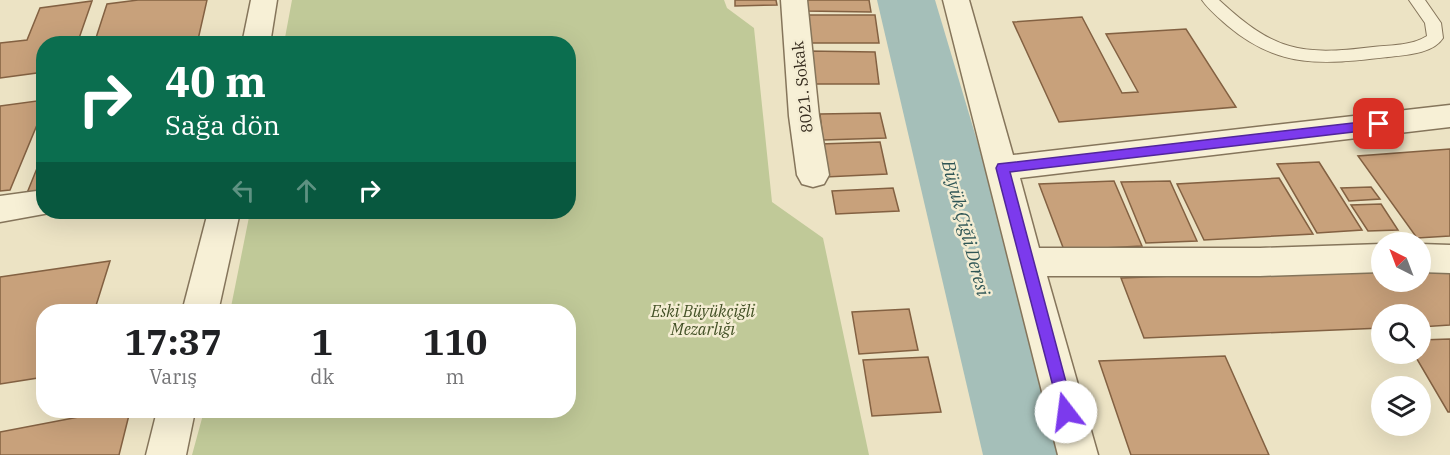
<!DOCTYPE html>
<html lang="tr">
<head>
<meta charset="utf-8">
<style>
	body { margin:0; font-family:"IBM Plex Serif",serif; background:#f6f6f6; color:#202124; height:100vh; display:flex; flex-direction:column; font-size:22px; white-space:nowrap }
	* { box-sizing:border-box; margin:0 }
	p { font-size:20px; color:#757577 }
	.icon { flex:none; width:33px; height:33px; fill:none; stroke:currentColor; stroke-width:2; stroke-linecap:round; stroke-linejoin:round }
	.map { position:relative; flex:1; overflow:hidden }
	.side { position:absolute; left:36px; top:304px; width:540px; height:114px; display:flex; flex-direction:column; background:#fff; border-radius:24px; box-shadow:0 6px 24px #0002 }
	.side>* { flex:none }
	.hud { position:absolute; left:36px; top:36px; width:540px; height:183px; border-radius:24px; box-shadow:0 6px 24px #0002; background:#0b6e4f; color:#fff; overflow:hidden }
	.needle { width:39px; rotate:318deg }
	.buttons { position:absolute; left:1371px; top:232px; display:grid; gap:12px }
	.buttons a { display:grid; place-items:center; width:60px; height:60px; border-radius:50%; background:#fff; box-shadow:0 6px 24px #0002; font-size:30px }
	.pin { position:absolute; display:grid; place-items:center; width:51px; height:51px; color:#fff; margin:-26px; border-radius:12px; box-shadow:0 3px 9px #0006 }
	.me { position:absolute; width:66px; margin:-33px; rotate:345deg; stroke-linejoin:round; filter:drop-shadow(0 0 4px #0008) }
	.turn { display:flex; align-items:center; gap:21px; height:126px; padding:0 30px; font-size:27px }
	.turn .icon { width:78px; height:78px; stroke-width:2.5 }
	.turn b { display:block; font-size:42px; line-height:51px }
	.lanes { display:flex; align-items:center; height:57px; padding:0 30px; background:#0003; justify-content:center; gap:30px; direction:ltr }
	.lanes .off { opacity:.35 }
	.eta { display:flex; justify-content:space-evenly; align-items:center; height:102px; text-align:center }
	.eta b { font-size:36px; font-weight:700; line-height:42px }
	.map>svg:first-child { display:block }
	.green { fill:#c0c998 }
	.lines { fill:none; stroke-linecap:round; stroke-linejoin:round }
	.river { fill:#a5bfb9; fill-rule:evenodd }
	.building { fill:#c8a17b; stroke:#836142; stroke-width:1.5 }
	.lane-casing { stroke:#85755b; stroke-width:2 }
	.street-casing { stroke:#85755b; stroke-width:3 }
	.lane { fill:#f7f0d6; fill-rule:evenodd }
	.street { fill:#f7f0d6; fill-rule:evenodd }
	.route { fill:#7c3aed; stroke:#51269a; stroke-width:1.5 }
	.labels { text-anchor:middle; dominant-baseline:central; stroke-width:5; stroke-linejoin:round; paint-order:stroke }
	.street-label { font-size:16px; fill:#362c1e; stroke:#f4edd3 }
	.park-label { font-size:16px; font-style:italic; fill:#435126; stroke:#f4edd3 }
	.water-label { font-size:18px; font-style:italic; fill:#2e5555; stroke:#f4edd3 }
</style>
</head>
<body>
<div class="map">
<svg width="1450" height="455" viewBox="0 0 1450 455">
	<rect width="100%" height="100%" fill="#ece3c4"/>
	<!-- green -->
	<polygon class="green" points="292,0 724,0 727,8 754,28 772,202 823,238 869,455 192,455 204,411 568,411 568,312 230,312 250,212 568,212 568,44 284,43"/>
	<g class="lines">
		<!-- river -->
		<polygon class="river" points="877,0 935,0 1071,455 983,455"/>
	</g>
	<!-- building -->
	<g class="building">
		<polygon points="138,0 207,0 197,44 94,44 107,4"/>
		<polygon points="735,0 776,0 777,5 735,6"/>
		<polygon points="804,0 869,0 871,12 805,11"/>
		<polygon points="92,1 77,44 44,44 44,72 0,78 0,43 27,40 40,8"/>
		<polygon points="806,15 875,15 879,43 808,43"/>
		<polygon points="1082,17 1122,93 1138,92 1106,34 1186,29 1236,107 1059,122 1013,22"/>
		<polygon points="807,51 875,52 879,84 810,84"/>
		<polygon points="44,100 44,108 10,190 0,191 0,106"/>
		<polygon points="880,113 886,138 823,140 820,114"/>
		<polygon points="880,142 887,174 825,177 820,144"/>
		<polygon points="1450,149 1450,236 1417,238 1358,156"/>
		<polygon points="44,151 44,191 27,193"/>
		<polygon points="1319,162 1362,230 1317,233 1277,164"/>
		<polygon points="1279,178 1313,234 1204,240 1177,184"/>
		<polygon points="1114,181 1142,246 1064,250 1039,184"/>
		<polygon points="1170,181 1197,241 1146,243 1121,182"/>
		<polygon points="1371,187 1380,199 1349,201 1341,188"/>
		<polygon points="893,188 899,211 836,214 832,191"/>
		<polygon points="1381,204 1398,230 1368,231 1351,205"/>
		<polygon points="110,261 94,312 44,312 44,377 0,384 0,277"/>
		<polygon points="1420,266 1450,270 1450,325 1420,327 1420,315 1382,315 1382,328 1144,338 1121,278 1382,268 1382,282 1420,282"/>
		<polygon points="909,309 918,350 859,354 852,312"/>
		<polygon points="1450,339 1450,412 1448,412 1414,354 1420,354 1420,340"/>
		<polygon points="1225,356 1269,455 1131,455 1099,361"/>
		<polygon points="928,357 941,412 872,416 863,360"/>
		<polygon points="110,411 130,411 119,455 0,455 0,432"/>
	</g>
	<g class="lines">
		<!-- lane casing -->
		<g class="lane-casing">
			<path id="lane" d="M1202,0H1219C1274,51 1300,56 1373,47C1391,45 1411,46 1427,36L1425,23L1409,0H1425L1441,23L1443,38C1433,54 1405,55 1388,57C1326,64 1280,70 1228,26C1219,18 1209,10 1202,0Z"/>
		</g>
		<!-- street casing -->
		<g class="street-casing">
			<g id="street">
				<polygon points="251,0 277,0 270,44 242,44"/>
				<polygon points="781,0 807,0 819,116 829,175 824,184 813,187 802,184 797,175 789,116"/>
				<polygon points="943,0 969,0 1013,155 1450,105 1450,127 1020,178 1039,248 1260,248 1382,244 1382,272 1260,276 1047,276 1098,455 1058,455"/>
				<polygon points="44,190 44,212 55,212 0,222 0,196"/>
				<polygon points="208,212 240,212 218,312 182,312"/>
				<polygon points="1420,244 1450,245 1450,273 1420,272"/>
				<polygon points="157,411 195,411 186,455 146,455"/>
			</g>
		</g>
		<!-- lane -->
		<use href="#lane" class="lane"/>
		<!-- street -->
		<use href="#street" class="street"/>
	</g>
	<!-- route -->
	<polygon class="route" points="1379,120 1385,124 1379,129 1010,172 1074,412 1072,417 1066,420 1061,417 996,168 998,164"/>
	<g class="labels">
		<!-- street labels -->
		<g class="street-label">
			<text transform="translate(802 87) rotate(-96)">8021. Sokak</text>
		</g>
		<!-- park labels -->
		<g class="park-label">
			<text x="703" y="311">Eski Büyükçiğli<tspan x="703" dy="18">Mezarlığı</tspan></text>
		</g>
		<!-- water labels -->
		<g class="water-label">
			<text transform="translate(966 228) rotate(75)">Büyük Çiğli Deresi</text>
		</g>
	</g>
</svg>
<div class="buttons">
<a><svg class="needle" viewBox="-14 -14 28 28"><path d="M0-13l5 13h-10z" fill="#e53935"/><path d="M0 13l5-13h-10z" fill="#757577"/></svg></a>
<a><svg class="icon" aria-label="search" viewBox="0 0 24 24"><circle cx="10" cy="10" r="6"/><path d="M15 15l6 6"/></svg></a>
<a><svg class="icon" aria-label="layers" viewBox="0 0 24 24"><path d="M12 4l9 5-9 5-9-5zM3 14l9 5 9-5"/></svg></a>
</div>
<div class="pin" style="left:1379px;top:124px;background:#d93025"><svg class="icon" aria-label="arrive" viewBox="0 0 24 24"><path d="M6 21V4h12l-3 4 3 4H6"/></svg></div>
<svg class="me" style="left:1066px;top:412px" viewBox="-20 -20 40 40"><circle r="19" fill="#fff"/><path d="M0-13L10 11 0 6-10 11z" fill="#7c3aed"/></svg>
<div class="hud">
<div class="turn"><svg class="icon" aria-label="right" viewBox="0 0 24 24"><path d="M7 20v-9h11M14 6l5 5-5 5"/></svg><div><b>40 m</b>Sağa dön</div></div>
<div class="lanes"><svg class="icon off" aria-label="left" viewBox="0 0 24 24"><path d="M17 20v-9H6M10 6l-5 5 5 5"/></svg><svg class="icon off" aria-label="ahead" viewBox="0 0 24 24"><path d="M12 20V5M6 11l6-6 6 6"/></svg><svg class="icon" aria-label="right" viewBox="0 0 24 24"><path d="M7 20v-9h11M14 6l5 5-5 5"/></svg></div>
</div>
<section class="side">
<div class="eta">
<div><b>17:37</b><p>Varış</p></div>
<div><b>1</b><p>dk</p></div>
<div><b>110</b><p>m</p></div>
</div>
</section>
</div>
</body>
</html>
